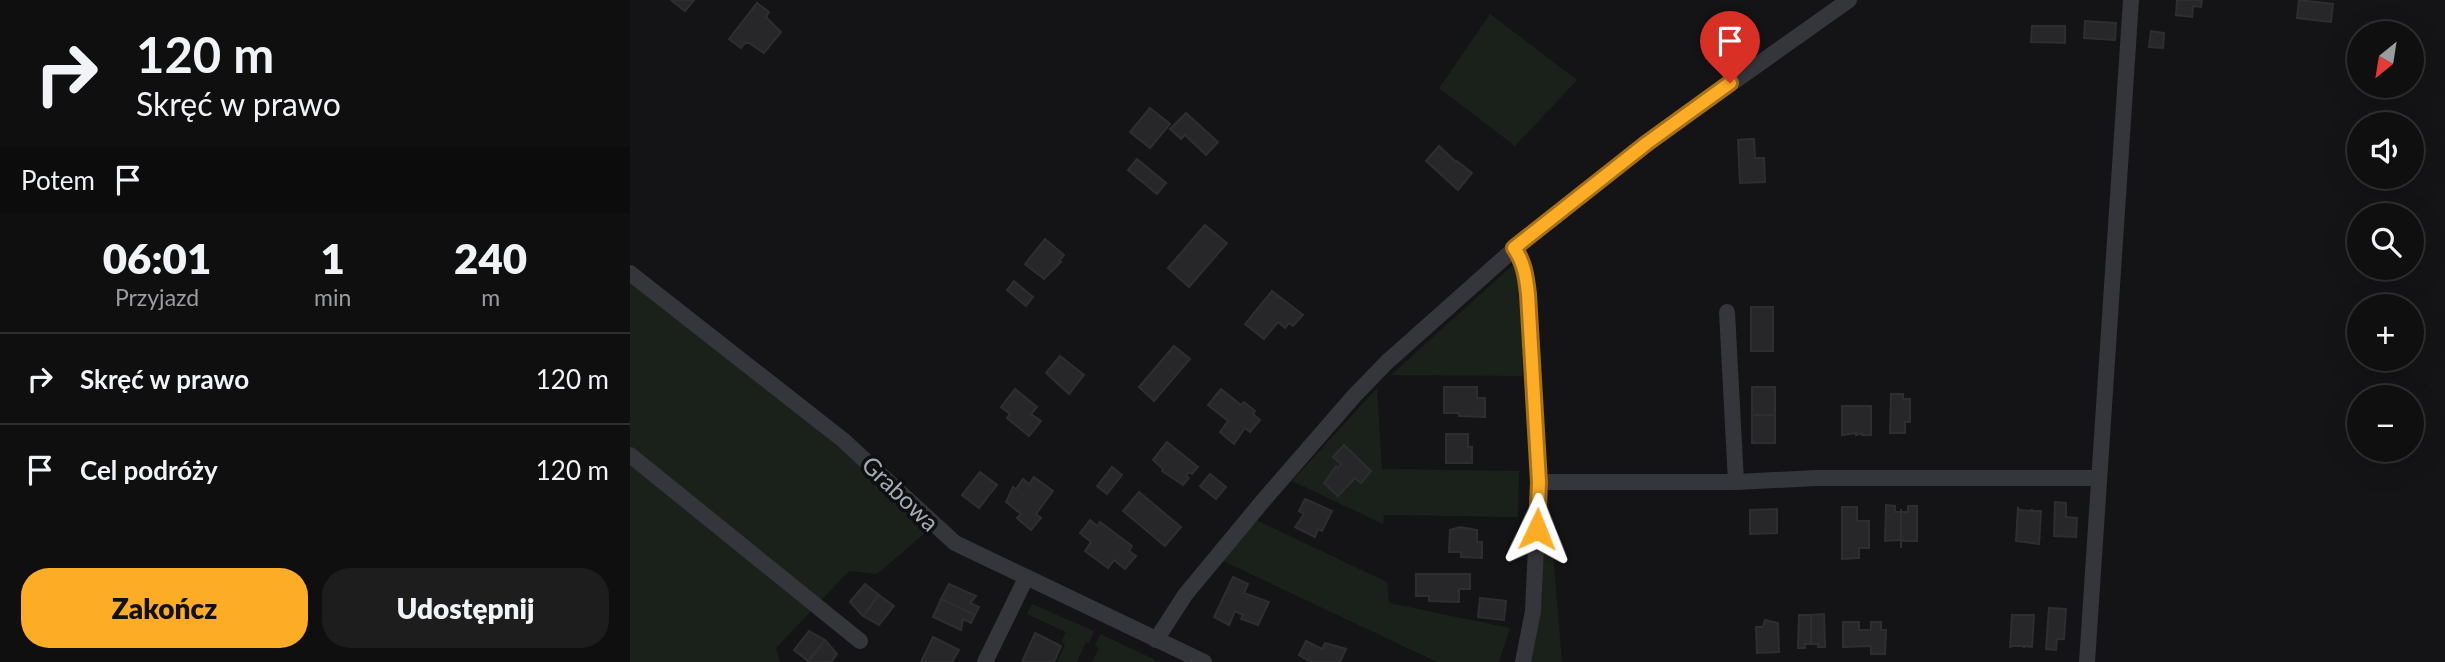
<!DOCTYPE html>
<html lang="pl">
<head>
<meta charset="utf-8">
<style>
	body { margin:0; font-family:Lato,sans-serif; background:#1d1d1e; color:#f1f3f6; height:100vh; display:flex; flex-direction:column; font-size:26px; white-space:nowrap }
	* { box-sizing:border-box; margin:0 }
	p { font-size:23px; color:#9b9c9f }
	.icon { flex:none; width:38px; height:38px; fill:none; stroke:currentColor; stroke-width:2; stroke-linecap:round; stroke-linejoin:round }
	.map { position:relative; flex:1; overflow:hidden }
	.details { display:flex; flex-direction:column; background:#0f0f10; width:630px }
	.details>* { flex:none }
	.hud { background:#0f0f10; color:#f1f3f6; overflow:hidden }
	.needle { width:46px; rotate:210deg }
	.fabs { position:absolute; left:1717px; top:21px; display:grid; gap:14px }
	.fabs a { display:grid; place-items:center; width:77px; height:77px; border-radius:50%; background:#0f0f10; box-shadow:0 7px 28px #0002,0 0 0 2px #2f2f30; font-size:35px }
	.pin { position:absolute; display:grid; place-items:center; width:60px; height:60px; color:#fff; margin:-72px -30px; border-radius:50% 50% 50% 0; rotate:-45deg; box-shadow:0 0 7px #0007 }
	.pin .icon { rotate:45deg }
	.me { position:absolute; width:77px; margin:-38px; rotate:2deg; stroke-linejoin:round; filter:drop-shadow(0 0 5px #0008) }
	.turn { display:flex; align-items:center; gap:24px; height:147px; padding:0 21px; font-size:32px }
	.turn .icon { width:91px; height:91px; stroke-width:2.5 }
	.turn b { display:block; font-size:49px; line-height:60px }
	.then { display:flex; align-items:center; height:66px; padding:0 21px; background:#0003; gap:14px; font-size:26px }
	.eta { display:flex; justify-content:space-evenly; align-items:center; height:119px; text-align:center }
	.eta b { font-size:42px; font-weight:800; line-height:49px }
	.primary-button { display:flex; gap:14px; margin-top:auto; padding:14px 21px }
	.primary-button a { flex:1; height:80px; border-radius:28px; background:#fcac25; color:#111; font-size:28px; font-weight:800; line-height:80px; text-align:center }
	.primary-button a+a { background:#1d1d1e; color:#f1f3f6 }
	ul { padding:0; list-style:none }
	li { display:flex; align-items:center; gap:21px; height:91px; padding:0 21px; border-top:2px solid #2f2f30 }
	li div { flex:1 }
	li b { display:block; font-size:26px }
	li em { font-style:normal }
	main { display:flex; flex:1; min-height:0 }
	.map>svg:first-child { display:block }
	.green { fill:#1a211a }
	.building { fill:#27272a; stroke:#2d2e32; stroke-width:2 }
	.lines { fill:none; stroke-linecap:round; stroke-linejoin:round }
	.minor { stroke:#34363b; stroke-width:16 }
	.route-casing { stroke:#a47018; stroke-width:18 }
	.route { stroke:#fcac25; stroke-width:12 }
	.labels { text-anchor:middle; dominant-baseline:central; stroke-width:7; stroke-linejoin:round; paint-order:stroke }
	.street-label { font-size:24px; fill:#a4abb7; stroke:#0f0f11 }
</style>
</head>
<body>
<main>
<section class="details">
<div class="hud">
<div class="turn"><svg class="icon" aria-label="right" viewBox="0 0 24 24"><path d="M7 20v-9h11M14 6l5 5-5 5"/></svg><div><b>120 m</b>Skręć w prawo</div></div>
<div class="then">Potem<svg class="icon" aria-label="arrive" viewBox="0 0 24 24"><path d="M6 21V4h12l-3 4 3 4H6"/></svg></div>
</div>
<div class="eta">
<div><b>06:01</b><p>Przyjazd</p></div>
<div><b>1</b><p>min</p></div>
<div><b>240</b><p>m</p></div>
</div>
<ul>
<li><svg class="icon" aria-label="right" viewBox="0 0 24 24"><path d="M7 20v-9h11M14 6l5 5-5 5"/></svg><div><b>Skręć w prawo</b></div><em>120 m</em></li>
<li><svg class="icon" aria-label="arrive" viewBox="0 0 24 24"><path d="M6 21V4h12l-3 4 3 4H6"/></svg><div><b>Cel podróży</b></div><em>120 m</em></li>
</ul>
<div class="primary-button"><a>Zakończ</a><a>Udostępnij</a></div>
</section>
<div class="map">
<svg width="1815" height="662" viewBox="0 0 1815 662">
	<rect width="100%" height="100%" fill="#141416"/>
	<!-- green -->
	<g class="green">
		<polygon points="860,14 947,80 885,146 809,88"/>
		<polygon points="883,265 890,266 894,298 892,376 761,375"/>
		<polygon points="0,283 191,432 241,475 296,532 247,574 219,571 146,648 150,662 0,662"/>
		<polygon points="747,388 752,469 889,471 888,517 754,515 753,524 662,481"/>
		<polygon points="918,492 932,662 899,662 912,497"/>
		<polygon points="626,520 757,582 759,603 880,628 869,662 807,662 591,560"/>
		<polygon points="402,604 464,631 459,643 456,642 447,662 427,662 435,645 431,642 436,632 397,614"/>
		<polygon points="470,634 530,662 462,662 469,648 465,646"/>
	</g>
	<!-- building -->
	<g class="building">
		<polygon points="41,0 64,0 55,11"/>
		<polygon points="1547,0 1572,0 1571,7 1563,6 1562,17 1546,15"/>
		<polygon points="1669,0 1703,4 1701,22 1667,18"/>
		<polygon points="127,3 139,12 136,17 151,32 134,53 119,43 115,43 111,48 99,39"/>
		<polygon points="1455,21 1486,23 1485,40 1454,38"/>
		<polygon points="1402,26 1435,26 1435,43 1401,42"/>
		<polygon points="1521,31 1534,33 1533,48 1519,47"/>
		<polygon points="520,108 540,124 520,148 500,132"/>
		<polygon points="556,113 588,142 576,155 555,135 551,139 540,129"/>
		<polygon points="1119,139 1124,139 1125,158 1134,158 1135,182 1110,183 1108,140"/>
		<polygon points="809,146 826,162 827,161 842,173 828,190 796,161"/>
		<polygon points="507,159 536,183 527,194 498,170"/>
		<polygon points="575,225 597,243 559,287 538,268"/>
		<polygon points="415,239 434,255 429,261 431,262 414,279 395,264"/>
		<polygon points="384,281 403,297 396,306 377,290"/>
		<polygon points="642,291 673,315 663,326 659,323 655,328 648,322 634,339 615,324"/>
		<rect x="1121" y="307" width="22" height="44"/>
		<polygon points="544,346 560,359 524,401 509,387"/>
		<polygon points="430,356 454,375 439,394 416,373"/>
		<polygon points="814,387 847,387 847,398 855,398 855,417 829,416 829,413 814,413"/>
		<rect x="1122" y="387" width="23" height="28"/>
		<polygon points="385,389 407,407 401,414 411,421 399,436 377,418 380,414 371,407"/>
		<polygon points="591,389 611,405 614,402 625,411 623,414 630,420 620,432 615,428 604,444 590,432 598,421 578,405"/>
		<polygon points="1261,394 1273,394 1273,399 1280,399 1280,422 1275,422 1275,433 1260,433"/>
		<polygon points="1212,406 1241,406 1241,435 1232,435 1232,433 1226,435 1226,433 1212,435"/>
		<rect x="1122" y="415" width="23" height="28"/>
		<polygon points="816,434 838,434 838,447 842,447 842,463 816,463"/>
		<polygon points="537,442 568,467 562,474 559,472 556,476 559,478 553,485 532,471 533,469 523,460"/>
		<polygon points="714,445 741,471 731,483 725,478 708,496 694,483 706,466 708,468 711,464 703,457"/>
		<polygon points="482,467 492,475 477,494 467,486"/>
		<polygon points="350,472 367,485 349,508 332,495"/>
		<polygon points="580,474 596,487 586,499 570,486"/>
		<polygon points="404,477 423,491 406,514 411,518 401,530 387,518 391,514 376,502 383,487 386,489 393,479 399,484"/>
		<polygon points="509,492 551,527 535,546 493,511"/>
		<polygon points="675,499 702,511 692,531 688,529 685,537 665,527 674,514 669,511"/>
		<polygon points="1425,502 1436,503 1436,517 1447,518 1446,537 1424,536"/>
		<polygon points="1256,505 1265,506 1265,512 1271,512 1271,509 1271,548 1271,540 1255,541"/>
		<polygon points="1278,506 1287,506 1287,541 1271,541 1271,548 1271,509 1271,512 1278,512"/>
		<polygon points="1212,507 1227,507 1227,521 1239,521 1239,548 1229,548 1229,558 1212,559"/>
		<polygon points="1388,508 1390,510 1401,511 1402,509 1402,511 1411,511 1409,544 1386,541"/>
		<polygon points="1147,509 1147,533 1120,534 1120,510"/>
		<polygon points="460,520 467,526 470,522 502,546 499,551 506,556 495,569 484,560 478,568 455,551 461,542 450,533"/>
		<polygon points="830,527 847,530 847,542 852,542 852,558 831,557 831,552 819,552 820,530"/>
		<polygon points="786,574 840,574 840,589 829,589 829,602 799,601 799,596 786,596"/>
		<polygon points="603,577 618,584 614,593 639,602 628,625 611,619 613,615 605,611 599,625 584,617"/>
		<polygon points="235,584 249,595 233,616 220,602"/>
		<polygon points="319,584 346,596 340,603 349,607 345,615 311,599"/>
		<polygon points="249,595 264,606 249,625 233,616"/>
		<polygon points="850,598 876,601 874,620 848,617"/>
		<polygon points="311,599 345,615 341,623 333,619 331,630 303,617"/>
		<polygon points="1419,608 1436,609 1434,639 1427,639 1426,650 1416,649"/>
		<polygon points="1194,614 1195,647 1188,647 1188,644 1181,644 1181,615"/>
		<polygon points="1169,615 1181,615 1181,644 1175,644 1175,648 1168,648"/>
		<polygon points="1382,615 1404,615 1402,647 1394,646 1394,648 1393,646 1381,646 1380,648"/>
		<polygon points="1135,620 1148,623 1149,652 1127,653 1126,627 1133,627"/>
		<polygon points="1213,622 1229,622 1229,630 1241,630 1241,622 1251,622 1251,630 1256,630 1255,654 1241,654 1241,646 1213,647"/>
		<polygon points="179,631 195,640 178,661 164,650"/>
		<polygon points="405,633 431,646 424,662 392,662"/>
		<polygon points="303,637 329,650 322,662 291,662"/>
		<polygon points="195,640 207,654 201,662 179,662"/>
		<polygon points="676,641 692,649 695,643 716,649 710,662 681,662 669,655"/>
	</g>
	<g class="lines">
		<!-- minor -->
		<g class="minor">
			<path d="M884,248C894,262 896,276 898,294L909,482L903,611L893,662"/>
			<polyline points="0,273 213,440 325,543 574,662"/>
			<polyline points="0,455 230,641"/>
			<polyline points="909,482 1106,482 1097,312"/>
			<polyline points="1106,482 1186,478 1468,478"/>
			<polyline points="526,640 555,595 632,502 724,396 757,362 902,233 1017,143 1219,0"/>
			<polyline points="355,662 396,578"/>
			<polyline points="1457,662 1501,0"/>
		</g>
	</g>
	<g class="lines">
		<!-- route casing -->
		<g class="route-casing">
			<path id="route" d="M907,529L909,482L898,294C896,276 894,262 884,248L1017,143L1100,83"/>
		</g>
		<!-- route -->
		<use href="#route" class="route"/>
	</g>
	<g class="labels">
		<!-- street labels -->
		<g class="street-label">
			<text transform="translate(271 493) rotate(44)">Grabowa</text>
		</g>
	</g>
</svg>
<div class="fabs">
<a><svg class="needle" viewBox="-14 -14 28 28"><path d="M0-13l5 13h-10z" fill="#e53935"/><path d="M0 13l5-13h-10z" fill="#9b9c9f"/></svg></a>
<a><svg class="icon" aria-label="sound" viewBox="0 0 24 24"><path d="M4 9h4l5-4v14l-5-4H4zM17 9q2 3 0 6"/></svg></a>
<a><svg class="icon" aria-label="search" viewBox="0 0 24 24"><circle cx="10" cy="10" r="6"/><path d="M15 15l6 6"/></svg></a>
<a>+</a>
<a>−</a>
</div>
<div class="pin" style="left:1100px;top:83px;background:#d93025"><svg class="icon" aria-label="arrive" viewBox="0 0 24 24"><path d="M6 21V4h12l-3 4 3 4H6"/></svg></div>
<svg class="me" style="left:907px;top:529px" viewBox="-20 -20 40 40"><path d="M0-17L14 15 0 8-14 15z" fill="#fcac25" stroke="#fff" stroke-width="4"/></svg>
</div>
</main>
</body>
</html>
